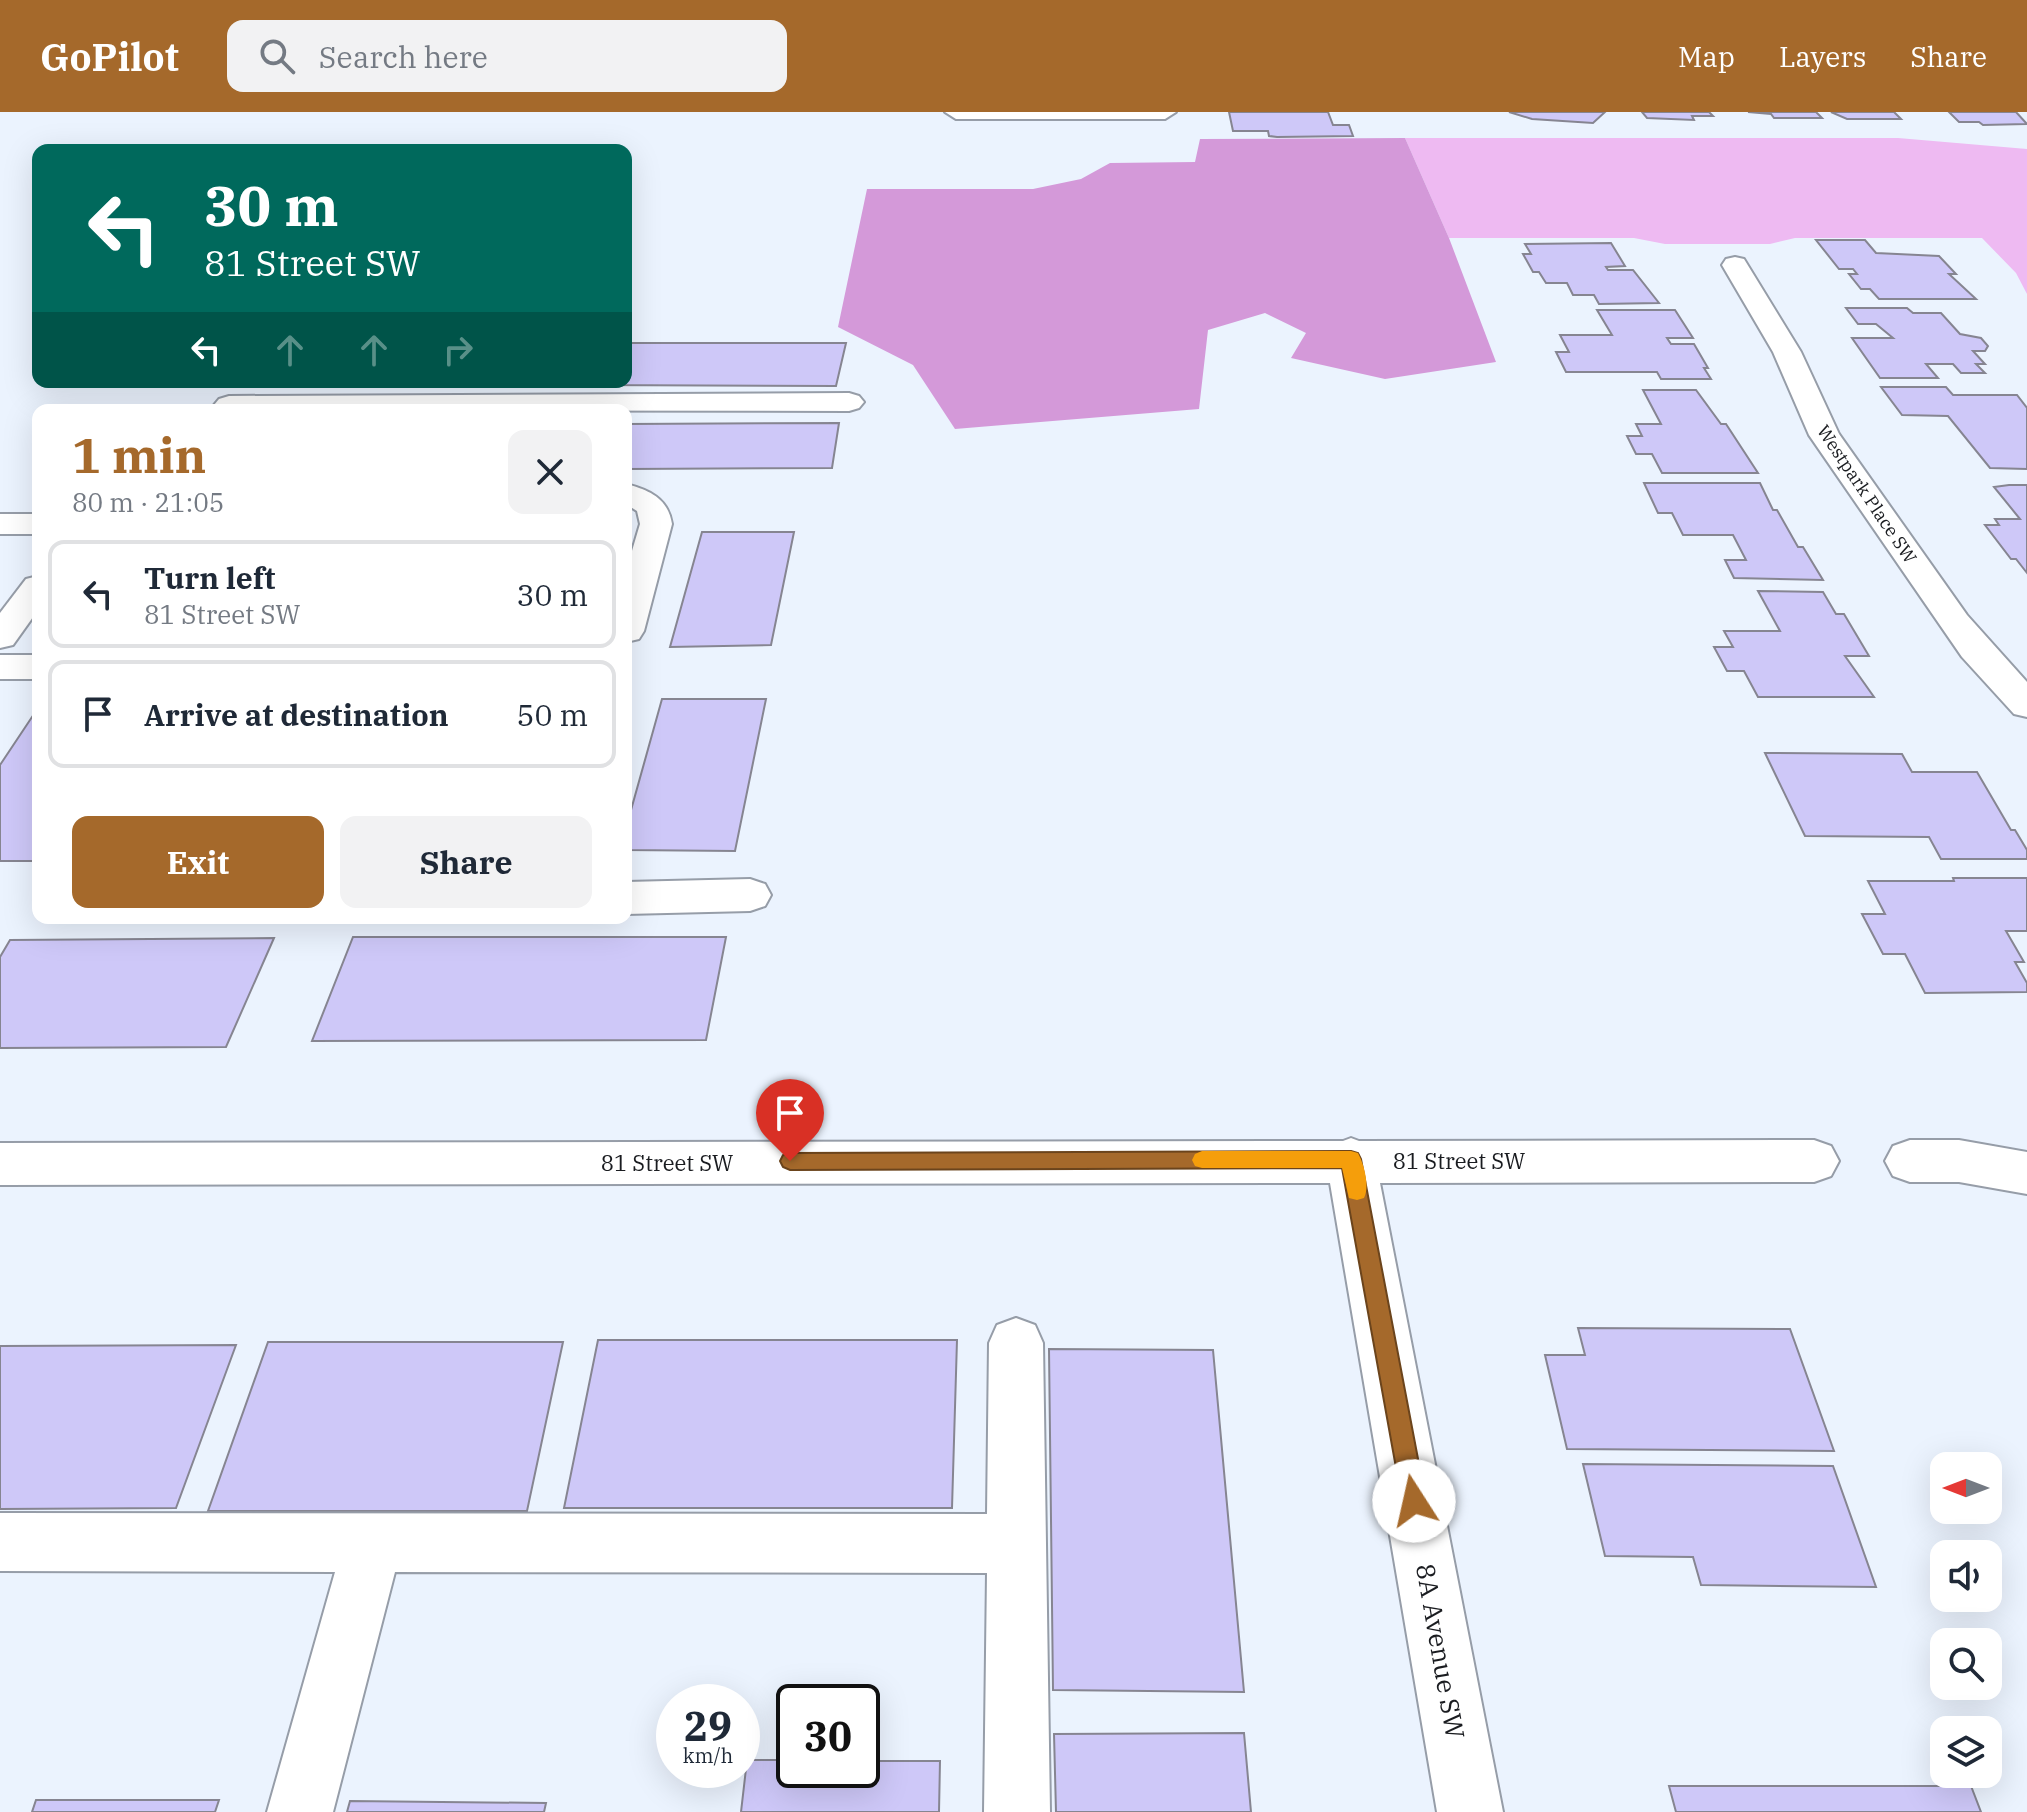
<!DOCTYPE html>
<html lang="en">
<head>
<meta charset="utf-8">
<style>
	body { margin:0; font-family:"IBM Plex Serif",serif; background:#f2f2f3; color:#1f2937; height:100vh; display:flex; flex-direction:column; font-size:30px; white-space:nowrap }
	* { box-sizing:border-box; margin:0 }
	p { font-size:26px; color:#747a83 }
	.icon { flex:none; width:44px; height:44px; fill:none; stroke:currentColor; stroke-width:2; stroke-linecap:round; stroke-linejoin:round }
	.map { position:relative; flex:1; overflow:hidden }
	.sheet { position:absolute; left:32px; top:292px; width:600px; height:520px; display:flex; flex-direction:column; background:#fff; border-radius:16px; box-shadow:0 8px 32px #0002 }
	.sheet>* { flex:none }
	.hud { position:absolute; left:32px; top:32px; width:600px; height:244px; border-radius:16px; box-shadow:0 8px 32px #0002; background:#00695c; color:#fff; overflow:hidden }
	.needle { width:52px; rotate:270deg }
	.fabs { position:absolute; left:1930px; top:1340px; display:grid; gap:16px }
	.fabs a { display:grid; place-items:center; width:72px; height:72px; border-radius:16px; background:#fff; box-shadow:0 8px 32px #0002; font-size:40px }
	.speed { position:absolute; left:656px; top:1572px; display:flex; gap:16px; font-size:40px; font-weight:700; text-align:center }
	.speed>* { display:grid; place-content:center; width:104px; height:104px; border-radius:50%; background:#fff; box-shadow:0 8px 32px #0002; line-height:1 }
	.speed small { font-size:20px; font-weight:400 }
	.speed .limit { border:4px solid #111; border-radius:12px; background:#fff; color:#111 }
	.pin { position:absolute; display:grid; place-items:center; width:68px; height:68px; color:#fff; margin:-82px -34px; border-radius:50% 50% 50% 0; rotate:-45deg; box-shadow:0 0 8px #0007 }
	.pin .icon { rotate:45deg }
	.me { position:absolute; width:88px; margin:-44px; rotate:350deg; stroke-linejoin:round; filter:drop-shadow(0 0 6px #0008) }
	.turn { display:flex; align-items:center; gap:28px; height:168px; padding:0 40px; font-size:36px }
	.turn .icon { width:104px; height:104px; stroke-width:2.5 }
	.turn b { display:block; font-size:56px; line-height:68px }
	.lanes { display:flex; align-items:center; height:76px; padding:0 40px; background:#0003; justify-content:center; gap:40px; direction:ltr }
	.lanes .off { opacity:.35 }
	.round { display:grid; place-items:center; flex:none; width:84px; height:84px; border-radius:16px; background:#f2f2f3 }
	.summary { display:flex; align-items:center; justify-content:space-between; height:136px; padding:0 40px }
	h1 { font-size:48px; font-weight:700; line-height:60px; color:#a5692b }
	.button { display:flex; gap:16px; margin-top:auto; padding:16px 40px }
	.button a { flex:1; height:92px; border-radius:16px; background:#a5692b; color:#fff; font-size:32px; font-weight:700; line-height:92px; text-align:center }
	.button a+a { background:#f2f2f3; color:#1f2937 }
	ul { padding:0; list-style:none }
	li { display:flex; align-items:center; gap:24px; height:108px; margin:0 16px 12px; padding:0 24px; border:4px solid #e0e1e3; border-radius:16px }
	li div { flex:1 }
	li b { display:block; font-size:30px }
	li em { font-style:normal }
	header { display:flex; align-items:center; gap:48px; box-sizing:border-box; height:112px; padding:0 40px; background:#a5692b; color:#fff }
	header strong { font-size:38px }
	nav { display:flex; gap:44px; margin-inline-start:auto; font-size:28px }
	.search { width:560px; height:72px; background:#f2f2f3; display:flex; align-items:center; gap:20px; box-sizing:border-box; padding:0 28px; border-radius:16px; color:#747a83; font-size:30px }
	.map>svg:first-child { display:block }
	.green { fill:#eebaf2 }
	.forest { fill:#d499d9 }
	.building { fill:#cec8f8; stroke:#868591; stroke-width:2 }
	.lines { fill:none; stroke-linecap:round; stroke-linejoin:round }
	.minor-casing { stroke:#969da8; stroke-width:4 }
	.minor { fill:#fff; fill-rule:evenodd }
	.route { fill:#a5692b; stroke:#6b441c; stroke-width:2 }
	.slow { fill:#f59e0b }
	.labels { text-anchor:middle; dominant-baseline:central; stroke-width:8; stroke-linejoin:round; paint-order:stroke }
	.far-street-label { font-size:18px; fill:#1a1c20; stroke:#fff }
	.street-label { font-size:22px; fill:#1a1c20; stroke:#fff }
	.near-street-label { font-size:26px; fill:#1a1c20; stroke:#fff }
</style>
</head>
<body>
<header>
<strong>GoPilot</strong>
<div class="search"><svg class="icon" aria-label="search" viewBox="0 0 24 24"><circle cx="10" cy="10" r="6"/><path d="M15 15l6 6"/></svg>Search here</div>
<nav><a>Map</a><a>Layers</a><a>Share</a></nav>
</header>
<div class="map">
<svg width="2027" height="1700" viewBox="0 0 2027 1700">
	<rect width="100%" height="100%" fill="#ebf3fe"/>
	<!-- green -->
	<polygon class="green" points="1405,26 1898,26 2027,37 2027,182 2016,161 1982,126 1795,126 1770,132 1665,132 1634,126 1449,126"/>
	<!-- forest -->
	<polygon class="forest" points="1405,26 1449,126 1496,250 1385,267 1291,246 1306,221 1265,201 1208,218 1199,297 955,317 913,253 838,215 867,77 1033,77 1081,67 1110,51 1195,50 1200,27"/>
	<!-- building -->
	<g class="building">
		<polygon points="1229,0 1328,0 1333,13 1349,13 1353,24 1277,25 1269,24 1268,19 1233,19"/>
		<polygon points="1509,0 1605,0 1593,11 1532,7"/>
		<polygon points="1642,0 1709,0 1713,4 1692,4 1694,8 1647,6"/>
		<polygon points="1748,0 1816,0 1822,6 1774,6 1771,2"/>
		<polygon points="1831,0 1894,0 1901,7 1847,7"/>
		<polygon points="1949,0 2016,0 2027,12 1983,13 1979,10 1959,10"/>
		<polygon points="1816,128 1865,128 1876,141 1939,144 1956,162 1949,162 1976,187 1879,187 1870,177 1861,177 1849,162 1857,162 1853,157 1839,157"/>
		<polygon points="1611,131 1625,154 1606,155 1608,158 1633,158 1659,191 1599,192 1594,183 1573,183 1567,171 1546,171 1539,160 1533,160 1523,142 1531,142 1525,132"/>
		<polygon points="1846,196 1907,196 1913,201 1941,201 1960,222 1981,226 1988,234 1985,239 1973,239 1985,252 1976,252 1985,261 1961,261 1953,252 1926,252 1938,266 1880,266 1852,226 1893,226 1876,212 1858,212"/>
		<polygon points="1597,198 1675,198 1693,226 1667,226 1671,232 1694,232 1708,256 1704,256 1711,267 1661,267 1657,260 1566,260 1556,240 1569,240 1560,223 1612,223"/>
		<polygon points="626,231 846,231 836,274 590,273 592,270 626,270"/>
		<polygon points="251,270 495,270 493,274 248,274"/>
		<polygon points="1881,275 1946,275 1953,283 2017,283 2027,296 2027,357 1990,356 1948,304 1902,303"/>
		<polygon points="1643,278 1696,278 1721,312 1726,312 1758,361 1662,361 1652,342 1636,342 1627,324 1642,324 1636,312 1661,312"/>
		<polygon points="839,311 832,356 626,357 626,312"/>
		<polygon points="1644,371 1760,371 1773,398 1777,398 1798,435 1803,435 1823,468 1734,466 1725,448 1746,448 1733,423 1683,423 1672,401 1658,401"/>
		<polygon points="2009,373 2027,373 2027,461 2016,447 2011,447 1985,413 1999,413 1995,407 2020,407 1994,375"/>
		<polygon points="702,420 794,420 771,533 670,535"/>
		<polygon points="1758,479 1823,480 1836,502 1844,502 1869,544 1845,544 1874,585 1758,585 1744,559 1727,559 1714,535 1733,535 1724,519 1780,519"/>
		<polygon points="662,587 766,587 735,739 626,738 626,716"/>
		<polygon points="38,596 38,749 0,749 0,653"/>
		<polygon points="1765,641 1902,642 1912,660 1977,660 2011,718 2015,718 2027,738 2027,747 1941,747 1929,725 1805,724"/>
		<polygon points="1953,766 2027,766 2027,819 2006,819 2024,850 2015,850 2027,871 2027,880 1925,881 1905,842 1883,842 1862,802 1885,802 1868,769 1954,769"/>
		<polygon points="353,825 726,825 706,928 312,929"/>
		<polygon points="274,826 226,935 0,936 0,845 10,828"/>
		<polygon points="1578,1216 1790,1217 1834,1339 1567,1337 1545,1243 1585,1243"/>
		<polygon points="598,1228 957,1228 952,1396 564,1396"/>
		<polygon points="268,1230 563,1230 527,1399 208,1399"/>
		<polygon points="236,1233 176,1396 0,1397 0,1234"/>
		<polygon points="1049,1237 1213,1238 1244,1580 1053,1578"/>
		<polygon points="1583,1352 1833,1354 1876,1475 1701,1473 1693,1445 1605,1444"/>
		<polygon points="1244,1621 1251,1700 1056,1700 1054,1622"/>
		<polygon points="747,1648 794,1648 794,1658 862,1658 862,1649 940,1649 939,1700 741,1700"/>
		<polygon points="1669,1674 1971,1674 1981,1700 1676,1700"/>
		<polygon points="36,1688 219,1688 215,1700 32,1700"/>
		<polygon points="350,1689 546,1691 544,1700 347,1700"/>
	</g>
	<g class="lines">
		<!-- minor casing -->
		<g class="minor-casing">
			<g id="minor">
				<polygon points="945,0 1176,0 1165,7 956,7"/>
				<polygon points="1735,145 1744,147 1801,240 1839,322 1967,503 2027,570 2027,605 2014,602 1962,545 1809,323 1773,240 1722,153 1726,147"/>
				<polygon points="849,281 859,284 864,290 859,296 849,299 218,298 214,293 219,287 229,284"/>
				<path d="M626,372C649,378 668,386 672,412L644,519L639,527L626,530V459L640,412L637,399L626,392Z"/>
				<rect x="0" y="402" width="38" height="20"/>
				<polygon points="38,464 38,498 13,533 0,536 0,501 26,467"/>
				<rect x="0" y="543" width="38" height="24"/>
				<polygon points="750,767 765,772 771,783 765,794 750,799 626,802 626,770"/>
				<polygon points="1351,1026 1359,1029 1814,1028 1831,1034 1839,1049 1831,1064 1814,1070 1380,1071 1503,1700 1437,1700 1330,1071 0,1073 0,1031 1343,1029"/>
				<polygon points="1910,1028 1959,1028 2027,1040 2027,1082 1959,1070 1910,1070 1893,1064 1885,1049 1893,1034"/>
				<polygon points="1016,1206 1035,1213 1043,1231 1050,1700 984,1700 987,1461 395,1460 333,1700 267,1700 335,1460 0,1459 0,1401 987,1402 989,1231 997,1213"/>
			</g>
		</g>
		<!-- minor -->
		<use href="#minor" class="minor"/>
	</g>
	<!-- route -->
	<polygon class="route" points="1351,1039 1358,1041 1361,1047 1426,1389 1422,1398 1414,1401 1405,1398 1402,1389 1342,1056 790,1058 783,1055 780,1049 783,1043 790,1041"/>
	<!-- slow -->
	<path class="slow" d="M1202,1039H1351L1358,1041C1364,1052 1370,1074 1364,1086L1357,1088L1349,1086L1342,1056H1202L1195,1054L1192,1048L1195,1042Z"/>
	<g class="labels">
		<!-- far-street labels -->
		<g class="far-street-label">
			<text transform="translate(1867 382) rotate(56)">Westpark Place SW</text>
		</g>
		<!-- street labels -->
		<g class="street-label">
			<text x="1459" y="1048">81 Street SW</text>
			<text x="667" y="1050">81 Street SW</text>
		</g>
		<!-- near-street labels -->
		<g class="near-street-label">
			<text transform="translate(1441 1539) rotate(80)">8A Avenue SW</text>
		</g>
	</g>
</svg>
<div class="fabs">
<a><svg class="needle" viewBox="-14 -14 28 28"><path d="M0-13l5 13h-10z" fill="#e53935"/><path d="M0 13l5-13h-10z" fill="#747a83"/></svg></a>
<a><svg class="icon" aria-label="sound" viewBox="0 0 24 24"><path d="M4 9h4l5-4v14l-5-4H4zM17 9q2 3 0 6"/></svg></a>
<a><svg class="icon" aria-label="search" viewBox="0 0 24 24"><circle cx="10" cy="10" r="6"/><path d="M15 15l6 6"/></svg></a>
<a><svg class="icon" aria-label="layers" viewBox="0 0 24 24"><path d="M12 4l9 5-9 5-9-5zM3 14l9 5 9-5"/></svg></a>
</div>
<div class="speed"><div>29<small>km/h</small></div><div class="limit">30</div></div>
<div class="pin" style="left:790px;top:1049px;background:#d93025"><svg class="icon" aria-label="arrive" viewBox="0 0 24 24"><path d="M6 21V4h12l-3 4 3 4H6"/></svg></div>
<svg class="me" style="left:1414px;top:1389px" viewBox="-20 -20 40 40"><circle r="19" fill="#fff"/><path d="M0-13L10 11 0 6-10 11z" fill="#a5692b"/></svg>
<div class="hud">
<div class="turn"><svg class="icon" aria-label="left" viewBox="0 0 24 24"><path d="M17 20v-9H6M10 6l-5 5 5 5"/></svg><div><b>30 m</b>81 Street SW</div></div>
<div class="lanes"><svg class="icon" aria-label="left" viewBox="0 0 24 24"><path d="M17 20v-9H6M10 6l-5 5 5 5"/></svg><svg class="icon off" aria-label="ahead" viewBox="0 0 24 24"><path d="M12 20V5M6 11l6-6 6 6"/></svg><svg class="icon off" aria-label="ahead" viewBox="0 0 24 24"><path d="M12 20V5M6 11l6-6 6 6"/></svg><svg class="icon off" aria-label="right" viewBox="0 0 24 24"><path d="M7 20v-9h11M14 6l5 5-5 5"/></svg></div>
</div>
<section class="sheet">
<div class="summary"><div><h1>1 min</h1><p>80 m · 21:05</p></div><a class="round"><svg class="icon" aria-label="close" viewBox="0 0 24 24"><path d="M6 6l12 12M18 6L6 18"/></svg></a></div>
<ul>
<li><svg class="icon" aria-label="left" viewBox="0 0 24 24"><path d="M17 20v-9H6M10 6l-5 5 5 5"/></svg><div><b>Turn left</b><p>81 Street SW</p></div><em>30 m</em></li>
<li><svg class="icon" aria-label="arrive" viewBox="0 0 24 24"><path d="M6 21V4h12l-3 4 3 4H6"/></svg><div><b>Arrive at destination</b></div><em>50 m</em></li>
</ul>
<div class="button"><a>Exit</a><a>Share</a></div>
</section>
</div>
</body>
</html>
